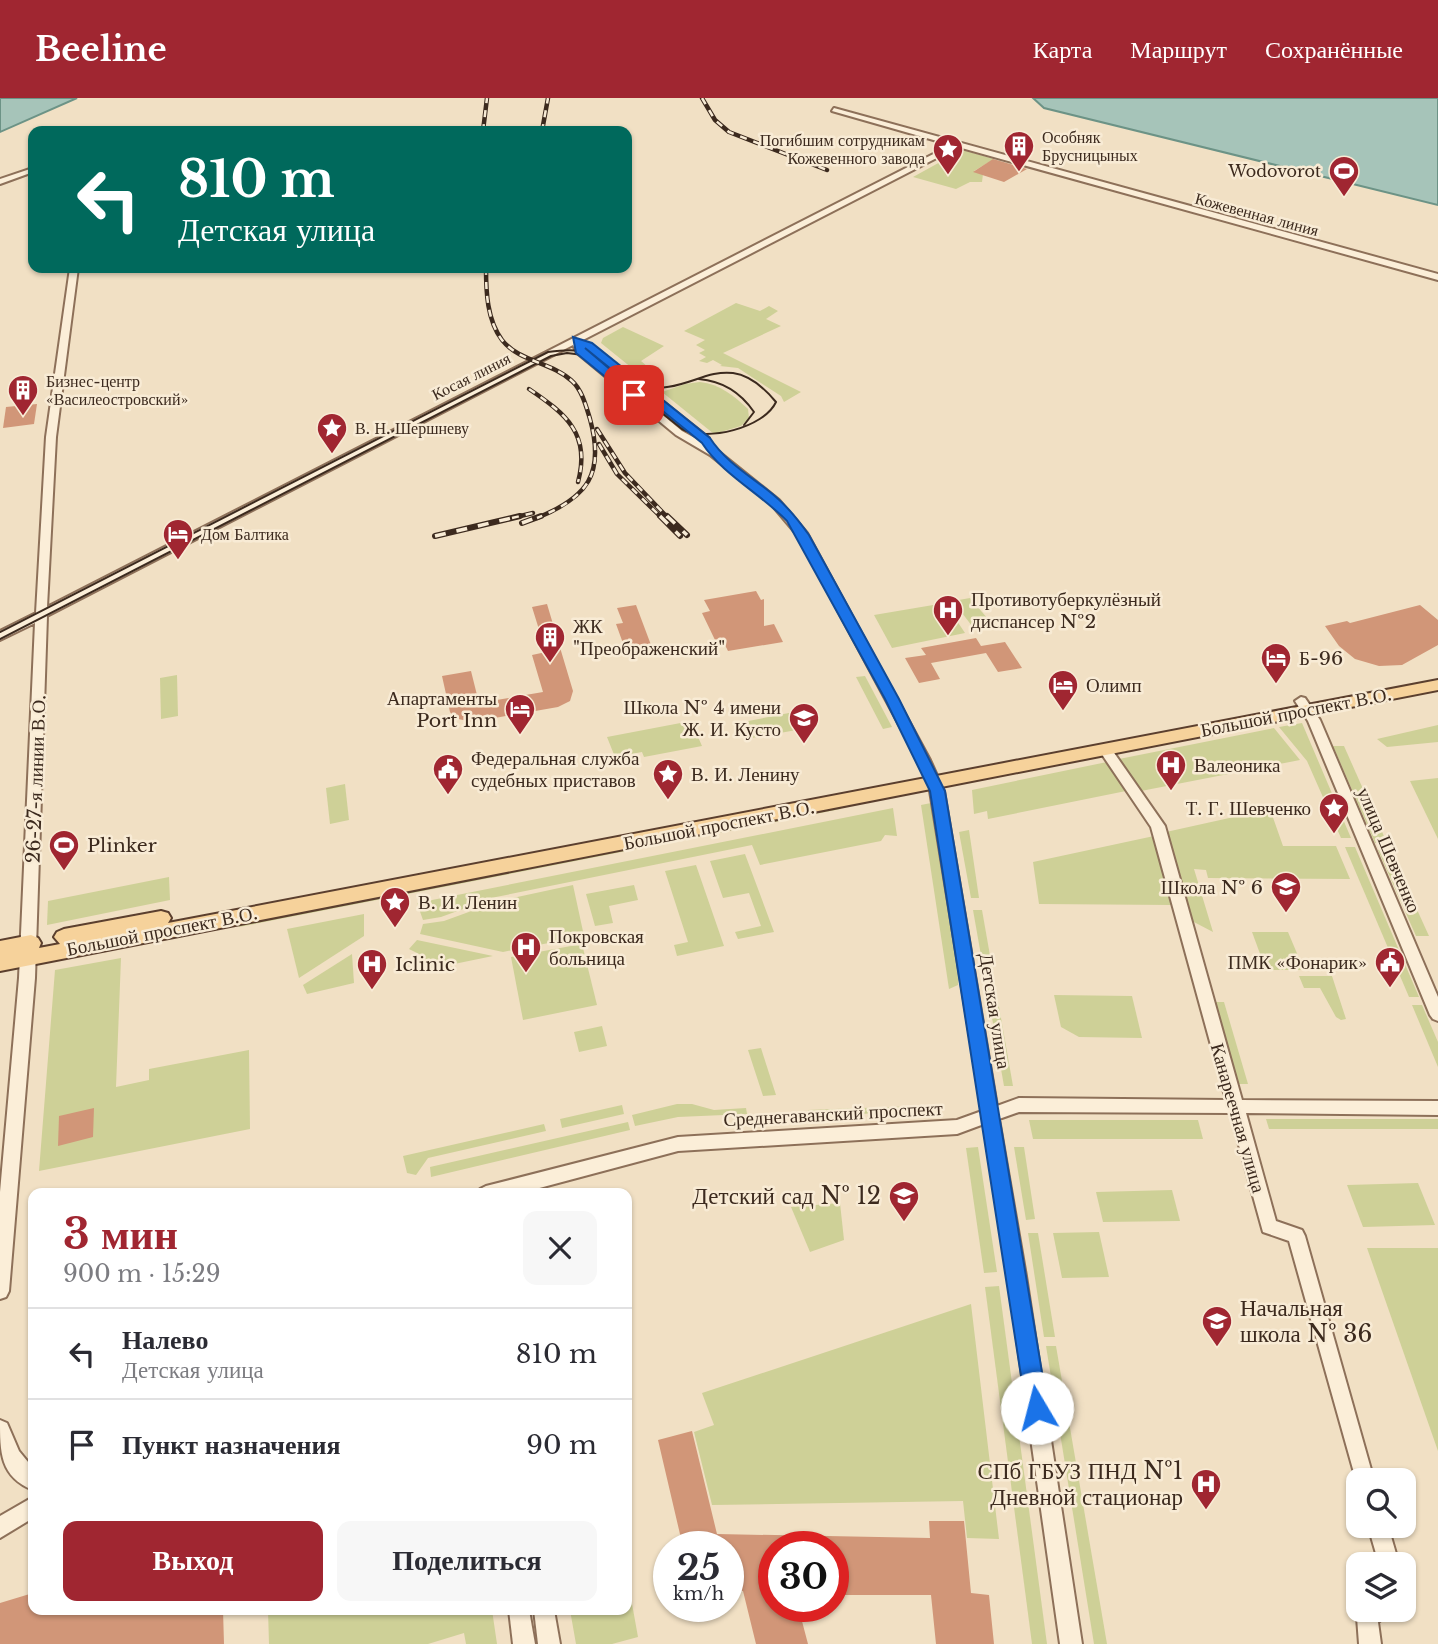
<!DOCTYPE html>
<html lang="ru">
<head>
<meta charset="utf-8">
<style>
	body { margin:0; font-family:"Libre Baskerville",serif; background:#f7f7f7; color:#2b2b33; height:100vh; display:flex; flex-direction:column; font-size:26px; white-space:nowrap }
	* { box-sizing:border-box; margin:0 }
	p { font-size:23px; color:#7c7c81 }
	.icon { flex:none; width:38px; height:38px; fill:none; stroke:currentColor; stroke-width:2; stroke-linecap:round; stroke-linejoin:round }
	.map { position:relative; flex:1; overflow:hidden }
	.panel { position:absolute; left:28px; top:1090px; width:604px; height:427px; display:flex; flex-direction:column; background:#fff; border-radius:14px; box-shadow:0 2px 5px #0004 }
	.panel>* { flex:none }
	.hud { position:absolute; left:28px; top:28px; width:604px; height:147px; border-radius:14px; box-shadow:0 2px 5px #0004; background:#00695c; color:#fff; overflow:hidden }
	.buttons { position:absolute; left:1346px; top:1370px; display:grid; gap:14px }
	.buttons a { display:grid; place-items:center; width:70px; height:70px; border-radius:14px; background:#fff; box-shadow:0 2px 5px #0004; font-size:35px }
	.speed { position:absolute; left:653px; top:1433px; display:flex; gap:14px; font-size:35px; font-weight:700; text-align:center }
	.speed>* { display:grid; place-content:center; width:91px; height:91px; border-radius:50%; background:#fff; box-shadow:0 2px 5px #0004; line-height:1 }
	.speed small { font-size:18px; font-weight:400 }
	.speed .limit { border:10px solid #d22; background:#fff; color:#111 }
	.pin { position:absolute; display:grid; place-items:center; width:60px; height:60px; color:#fff; margin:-30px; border-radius:14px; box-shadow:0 4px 10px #0006 }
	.me { position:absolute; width:77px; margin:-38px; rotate:352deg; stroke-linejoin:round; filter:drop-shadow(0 0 5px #0008) }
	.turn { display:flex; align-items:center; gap:24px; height:147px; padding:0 35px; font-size:32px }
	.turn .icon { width:91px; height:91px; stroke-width:2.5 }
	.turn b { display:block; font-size:49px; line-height:60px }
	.round { display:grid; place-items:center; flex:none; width:74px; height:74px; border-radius:14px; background:#f7f7f7 }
	.head { display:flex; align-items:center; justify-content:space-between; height:119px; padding:0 35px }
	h1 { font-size:42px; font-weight:800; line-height:52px; color:#a02631 }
	.primary-button { display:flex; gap:14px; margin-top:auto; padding:14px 35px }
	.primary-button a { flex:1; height:80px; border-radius:14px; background:#a02631; color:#fff; font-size:28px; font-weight:800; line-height:80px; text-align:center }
	.primary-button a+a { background:#f7f7f7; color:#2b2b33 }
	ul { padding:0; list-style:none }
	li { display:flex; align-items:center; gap:21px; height:91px; padding:0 35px; border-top:2px solid #e1e1e2 }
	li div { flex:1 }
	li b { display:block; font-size:26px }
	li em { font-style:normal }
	header { display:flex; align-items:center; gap:42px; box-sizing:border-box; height:98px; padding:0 35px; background:#a02631; color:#fff }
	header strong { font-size:33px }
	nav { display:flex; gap:38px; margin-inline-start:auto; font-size:24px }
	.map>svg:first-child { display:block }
	.green { fill:#ced097 }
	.water { fill:#a6c4b9; stroke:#6c9386; stroke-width:2 }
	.building { fill:#d19678 }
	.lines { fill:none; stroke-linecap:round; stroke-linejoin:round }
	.minor-casing { stroke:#8d7059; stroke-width:4 }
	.major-casing { stroke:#5b3f2e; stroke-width:4 }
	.minor { fill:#fbeed8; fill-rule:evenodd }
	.major { fill:#f6d29b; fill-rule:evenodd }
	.tram { stroke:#3c2a1e; stroke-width:2 }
	.rail-far1-casing { stroke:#3c2a1e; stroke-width:4.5 }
	.rail-casing { stroke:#3c2a1e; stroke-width:6 }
	.rail-far1 { stroke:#f8ebd5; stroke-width:2.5; stroke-dasharray:7; stroke-linecap:butt }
	.rail { stroke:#f8ebd5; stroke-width:3.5; stroke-dasharray:11; stroke-linecap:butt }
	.route { fill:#1a73e8; stroke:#114b97; stroke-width:2 }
	.labels { text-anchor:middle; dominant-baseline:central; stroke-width:5; stroke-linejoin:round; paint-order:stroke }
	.far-poi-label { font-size:16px; fill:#3c2a1e; stroke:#f8ebd5; text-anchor:start }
	.far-street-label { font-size:16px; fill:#3c2a1e; stroke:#f8ebd5 }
	.poi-label { font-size:19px; fill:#3c2a1e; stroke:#f8ebd5; text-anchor:start }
	.street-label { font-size:19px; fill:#3c2a1e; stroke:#f8ebd5 }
	.near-poi-label { font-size:23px; fill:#3c2a1e; stroke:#f8ebd5; text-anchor:end }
</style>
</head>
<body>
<header>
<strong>Beeline</strong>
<nav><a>Карта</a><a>Маршрут</a><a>Сохранённые</a></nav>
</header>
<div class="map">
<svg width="1438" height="1546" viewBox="0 0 1438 1546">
	<rect width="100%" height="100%" fill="#f1e0c4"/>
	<!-- green -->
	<g class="green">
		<polygon points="962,52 994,61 974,73 983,76 982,84 970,84 956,91 913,79"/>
		<polygon points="736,205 760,213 769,208 778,213 766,221 781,228 723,255 801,294 784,304 781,298 738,270 720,268 722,267 713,262 707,265 699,263 706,259 699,255 705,252 696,247 705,242 684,233"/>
		<polygon points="623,229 664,248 641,263 663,282 653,287 601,245 603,240"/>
		<path d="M700,284C720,286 734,298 748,311L749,320L741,328L714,336L662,294L685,286Z"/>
		<polygon points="970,500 994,528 975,532 953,503"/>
		<polygon points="945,505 965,535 892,550 874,517"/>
		<polygon points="177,577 178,618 161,621 160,580"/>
		<polygon points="865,578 892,629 883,631 856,579"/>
		<polygon points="794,614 802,631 746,641 738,625"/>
		<polygon points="691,623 702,648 644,659 642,654 615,659 607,639"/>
		<polygon points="1302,625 1351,740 1341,740 1307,663 1279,629"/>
		<polygon points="1438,627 1438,644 1387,649 1377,641"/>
		<polygon points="1274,630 1300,662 1141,693 1119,661"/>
		<polygon points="1333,648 1344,648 1387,745 1375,745"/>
		<polygon points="1107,664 1126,693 988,721 987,713 974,716 972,692"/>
		<polygon points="1438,680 1438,741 1410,683"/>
		<polygon points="345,686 349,722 330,726 326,690"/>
		<polygon points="931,705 959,874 958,887 949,891 921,707"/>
		<polygon points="840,709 841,711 239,829 238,824"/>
		<polygon points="893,710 897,738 885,737 881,743 760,767 752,747 496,799 441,819 423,822 417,805"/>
		<polygon points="1270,711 1283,748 1336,748 1350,781 1208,780 1206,772 1194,771 1213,834 1192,823 1166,734"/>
		<polygon points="969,732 979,800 971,800 959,734"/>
		<polygon points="1154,738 1172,807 1039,806 1033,764"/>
		<polygon points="1355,749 1419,899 1409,899 1345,749"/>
		<polygon points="1378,752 1390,752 1429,838 1416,838"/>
		<polygon points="745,756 774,834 738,841 735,834 761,828 749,795 723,800 710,763"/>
		<polygon points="696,767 724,848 677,858 674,847 688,844 665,773"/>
		<polygon points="169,779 170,802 47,827 48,803"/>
		<polygon points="573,787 584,838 503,854 420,836 423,826 444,823 499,803"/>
		<polygon points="634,787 638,802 609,808 613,825 595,828 586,796"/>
		<polygon points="973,812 982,812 1013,988 1004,988"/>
		<polygon points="364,816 364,838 299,880 287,831"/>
		<polygon points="1252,834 1288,834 1304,872 1266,872"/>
		<polygon points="417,842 493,858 425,872 421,857 409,851"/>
		<polygon points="582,846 597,907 523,922 511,859"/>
		<polygon points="352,856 354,885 307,896 303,887"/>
		<polygon points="121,860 116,989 149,982 149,971 249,952 250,1031 39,1073 55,872"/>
		<polygon points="1299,878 1332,878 1346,921 1341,922 1336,919 1320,890 1304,890"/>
		<polygon points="1054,897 1132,898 1142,940 1079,939 1061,929"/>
		<polygon points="1211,904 1224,904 1248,986 1234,986"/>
		<polygon points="1412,907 1422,907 1438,944 1438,969"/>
		<polygon points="602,928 607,948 579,954 574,934"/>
		<polygon points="761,950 776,997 763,998 748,952"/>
		<polygon points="677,1006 692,1006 714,1012 746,1010 747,1016 678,1019 635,1028 632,1017"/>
		<polygon points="622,1007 624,1016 562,1030 560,1021"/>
		<polygon points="944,1007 945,1011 810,1019 808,1012"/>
		<polygon points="1266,1021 1438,1021 1438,1031 1269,1031"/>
		<polygon points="1029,1022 1198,1022 1203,1041 1033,1041"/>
		<polygon points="628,1024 630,1032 431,1079 430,1069"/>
		<polygon points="544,1026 546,1033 428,1060 416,1077 407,1075 403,1058"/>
		<polygon points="978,1049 997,1174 984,1175 966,1050"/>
		<polygon points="1014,1049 1024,1049 1035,1121 1026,1122"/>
		<polygon points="1418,1085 1435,1127 1363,1129 1347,1087"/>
		<polygon points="1172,1092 1180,1123 1103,1124 1096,1094"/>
		<polygon points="840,1105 844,1142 810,1154 791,1109"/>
		<polygon points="1099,1134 1109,1179 1062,1180 1053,1135"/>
		<polygon points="1028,1135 1038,1135 1055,1239 1044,1239"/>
		<polygon points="1367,1150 1438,1150 1438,1353"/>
		<polygon points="999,1188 1047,1546 1032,1546 985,1189"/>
		<polygon points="971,1206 999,1441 967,1440 963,1403 712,1407 694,1334 714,1327 702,1295"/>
		<polygon points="1046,1248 1056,1248 1107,1546 1094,1546"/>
		<polygon points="627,1478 638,1539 612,1546 576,1546 570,1512 626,1512"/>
		<polygon points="268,1512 492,1512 497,1546 466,1546 464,1535 428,1546 269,1546"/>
	</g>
	<!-- water -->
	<g class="water">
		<polygon points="0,0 77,0 0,34"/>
		<polygon points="1033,0 1438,0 1438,107 1044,10"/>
	</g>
	<!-- building -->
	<g class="building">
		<polygon points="993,61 1027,71 1004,84 973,74"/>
		<polygon points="37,306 34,326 3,330 6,309"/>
		<polygon points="756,493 761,502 764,501 764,528 774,526 783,544 728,553 722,541 715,542 702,515 710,513 704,502"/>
		<polygon points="547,506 573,593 570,603 558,609 472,624 454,620 450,614 442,578 471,573 479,605 543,594 532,557 546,554 532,509"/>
		<polygon points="636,507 654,555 636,558 631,547 624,548 616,526 623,525 617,510"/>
		<polygon points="1420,507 1438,522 1438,547 1402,567 1379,568 1355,561 1339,548 1325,528 1347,523 1350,525"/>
		<polygon points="976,540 981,548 1005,544 1022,570 998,574 986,555 931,565 940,581 919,585 905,560 926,557 921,550"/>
		<polygon points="94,1010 93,1039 58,1048 59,1018"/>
		<polygon points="692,1333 717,1436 930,1440 929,1423 964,1423 971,1495 989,1497 994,1546 936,1546 931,1497 833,1497 833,1449 774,1449 774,1508 798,1508 808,1546 756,1546 743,1493 728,1492 728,1449 683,1449 658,1342"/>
		<polygon points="33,1495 33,1512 223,1512 224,1546 0,1546 0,1505"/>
	</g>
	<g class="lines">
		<!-- minor casing -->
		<g class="minor-casing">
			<g id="minor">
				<polygon points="834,10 1438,176 1438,182 958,49 581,243 584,252 682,333 700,343 625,282 625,278 631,278 709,340 709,344 703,344 718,353 779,402 807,435 930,662 944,693 997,1008 1019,1000 1226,1002 1151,729 1099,652 1105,648 1110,649 1165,728 1242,1002 1438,1003 1438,1017 1246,1015 1276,1123 1302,1132 1305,1138 1374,1382 1358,1382 1358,1389 1289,1143 1263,1134 1230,1015 1019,1014 999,1021 1026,1178 1082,1546 1060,1546 1008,1178 984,1026 957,1036 678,1053 517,1096 478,1096 480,1091 486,1088 678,1039 957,1022 982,1013 930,693 918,662 798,438 771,406 710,357 676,337 577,255 573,247 47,518 35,880 9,1193 6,1199 0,1201 0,1094 19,880 35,525 0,542 0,533 36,515 46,339 70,170 78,170 56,339 47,509 951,47 832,13"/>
				<polygon points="33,70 33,74 0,86 0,81"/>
				<polygon points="1301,599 1305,600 1320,622 1438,899 1438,923 1433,921 1430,917 1308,623 1295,603"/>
				<path d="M0,1322L7,1325L19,1353L33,1370V1392C0,1379 0,1354 0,1322Z"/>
				<polygon points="33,1399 33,1420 0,1440 0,1418"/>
				<polygon points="1368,1428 1388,1428 1399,1466 1379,1466"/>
				<polygon points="509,1512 529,1512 535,1546 513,1546"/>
				<polygon points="534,1512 554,1512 560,1546 538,1546"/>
				<polygon points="1359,1512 1388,1512 1385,1519 1378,1524 1381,1546 1359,1546 1357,1519"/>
			</g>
		</g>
		<!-- major casing -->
		<g class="major-casing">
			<polygon id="major" points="1438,582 1438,592 0,873 0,843 31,837 38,840 41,845 39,850 60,846 54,839 57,834 64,831 161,813 168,815 171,820 168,825"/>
		</g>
		<!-- minor -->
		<use href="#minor" class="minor"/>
		<!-- major -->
		<use href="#major" class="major"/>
		<!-- tram -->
		<g class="tram">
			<path d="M699,281C722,283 741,295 754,314L744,327"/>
			<path d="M0,534L548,254C571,251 590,250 608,267C618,275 626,284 639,287C694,303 723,240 776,304C764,330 706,344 682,331L591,258L567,255L551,258L0,541"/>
		</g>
		<!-- rail-far1 casing -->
		<g class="rail-far1-casing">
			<g id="rail-far1">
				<polyline points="702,0 715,22 729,34 827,72"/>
				<polyline points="483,33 487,0"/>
				<polyline points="542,33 548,0"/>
				<path d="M486,170C486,194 487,222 502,242C519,264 552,264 572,283C582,292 586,308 590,321C605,376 588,399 537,420"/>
				<path d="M529,291C566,316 591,336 578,384"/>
				<polyline points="597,331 625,375 668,420"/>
				<polyline points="599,346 617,376 662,420"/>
				<polyline points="512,420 533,415"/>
			</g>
		</g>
		<!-- rail casing -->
		<g class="rail-casing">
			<g id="rail">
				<polyline points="660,418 680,438"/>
				<polyline points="667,418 687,437"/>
				<polyline points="522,425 541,418"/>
				<polyline points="435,438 520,418"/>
			</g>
		</g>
		<!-- rail-far1 -->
		<use href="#rail-far1" class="rail-far1"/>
		<!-- rail -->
		<use href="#rail" class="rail"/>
	</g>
	<!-- route -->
	<path class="route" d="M573,239L592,245L710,340C726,365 754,380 776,399C789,410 799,423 809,437L899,601L945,693L1048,1310L1044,1318L1037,1321L1029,1318L1026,1310L930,693L885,601L787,423C761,396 722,376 702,345L585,250L638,295V299H630L576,255Z"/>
	<!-- icons -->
	<defs>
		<g id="building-pin" transform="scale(1.575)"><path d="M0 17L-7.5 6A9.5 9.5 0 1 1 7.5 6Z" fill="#a02631" stroke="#f8ebd5"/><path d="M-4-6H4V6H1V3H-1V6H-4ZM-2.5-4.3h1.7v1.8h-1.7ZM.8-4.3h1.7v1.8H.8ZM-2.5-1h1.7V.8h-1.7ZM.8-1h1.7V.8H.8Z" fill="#fff"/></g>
		<g id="sight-pin" transform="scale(1.575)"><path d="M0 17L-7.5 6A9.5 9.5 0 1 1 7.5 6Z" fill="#a02631" stroke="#f8ebd5"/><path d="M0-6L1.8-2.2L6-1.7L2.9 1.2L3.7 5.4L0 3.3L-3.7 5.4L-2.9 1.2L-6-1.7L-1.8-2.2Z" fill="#fff"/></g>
		<g id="stadium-pin" transform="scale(1.575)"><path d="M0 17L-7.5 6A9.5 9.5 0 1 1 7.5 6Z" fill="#a02631" stroke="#f8ebd5"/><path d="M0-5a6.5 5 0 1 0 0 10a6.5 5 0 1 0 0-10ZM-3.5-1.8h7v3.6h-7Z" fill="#fff"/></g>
		<g id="hotel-pin" transform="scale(1.575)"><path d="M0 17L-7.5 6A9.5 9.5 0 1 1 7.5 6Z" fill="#a02631" stroke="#f8ebd5"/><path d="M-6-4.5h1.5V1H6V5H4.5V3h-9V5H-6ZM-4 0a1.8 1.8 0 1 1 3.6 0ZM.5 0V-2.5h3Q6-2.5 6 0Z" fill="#fff"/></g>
		<g id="hospital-pin" transform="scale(1.575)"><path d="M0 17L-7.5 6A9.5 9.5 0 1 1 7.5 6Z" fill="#a02631" stroke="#f8ebd5"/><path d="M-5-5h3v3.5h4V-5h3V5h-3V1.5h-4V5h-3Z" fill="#fff"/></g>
		<g id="school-pin" transform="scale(1.575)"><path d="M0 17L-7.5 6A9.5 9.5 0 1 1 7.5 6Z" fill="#a02631" stroke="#f8ebd5"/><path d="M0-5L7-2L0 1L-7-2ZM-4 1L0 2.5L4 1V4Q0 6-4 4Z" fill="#fff"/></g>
		<g id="civic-pin" transform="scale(1.575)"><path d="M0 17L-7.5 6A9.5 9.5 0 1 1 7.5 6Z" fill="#a02631" stroke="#f8ebd5"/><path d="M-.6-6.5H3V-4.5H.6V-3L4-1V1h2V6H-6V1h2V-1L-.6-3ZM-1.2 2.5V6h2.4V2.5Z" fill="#fff"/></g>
	</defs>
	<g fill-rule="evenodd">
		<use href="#building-pin" x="1019" y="48"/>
		<use href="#sight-pin" x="948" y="51"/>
		<use href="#stadium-pin" x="1344" y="73"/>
		<use href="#building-pin" x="23" y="292"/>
		<use href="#sight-pin" x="332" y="330"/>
		<use href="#hotel-pin" x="178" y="436"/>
		<use href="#hospital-pin" x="948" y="512"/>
		<use href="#building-pin" x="550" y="539"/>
		<use href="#hotel-pin" x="1276" y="560"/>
		<use href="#hotel-pin" x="1063" y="587"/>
		<use href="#hotel-pin" x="520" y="611"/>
		<use href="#school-pin" x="804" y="620"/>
		<use href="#hospital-pin" x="1171" y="667"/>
		<use href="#civic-pin" x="448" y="671"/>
		<use href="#sight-pin" x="668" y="676"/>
		<use href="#sight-pin" x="1334" y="710"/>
		<use href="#stadium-pin" x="64" y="747"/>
		<use href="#school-pin" x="1286" y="789"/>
		<use href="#sight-pin" x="395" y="804"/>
		<use href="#hospital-pin" x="526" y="849"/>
		<use href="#civic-pin" x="1390" y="864"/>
		<use href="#hospital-pin" x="372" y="866"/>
		<use href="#school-pin" x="904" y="1098"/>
		<use href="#school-pin" x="1217" y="1223"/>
		<use href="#hospital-pin" x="1206" y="1386"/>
	</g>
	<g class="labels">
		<!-- far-poi labels -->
		<g class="far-poi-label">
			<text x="1042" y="39">Особняк<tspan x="1042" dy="18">Брусницыных</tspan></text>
			<text x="925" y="42" text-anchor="end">Погибшим сотрудникам<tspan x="925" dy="18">Кожевенного завода</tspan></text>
			<text x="1321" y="73" text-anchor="end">Wodovorot</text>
			<text x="46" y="283">Бизнес-центр<tspan x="46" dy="18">«Василеостровский»</tspan></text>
			<text x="355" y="330">В. Н. Шершневу</text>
			<text x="201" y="436">Дом Балтика</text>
		</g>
		<!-- far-street labels -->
		<g class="far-street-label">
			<text transform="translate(1257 116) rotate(15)">Кожевенная линия</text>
			<text transform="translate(471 278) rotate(-27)">Косая линия</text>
		</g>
		<!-- poi labels -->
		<g class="poi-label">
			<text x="971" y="501">Противотуберкулёзный<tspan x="971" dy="22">диспансер №2</tspan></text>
			<text x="573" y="528">ЖК<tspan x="573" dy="22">"Преображенский"</tspan></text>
			<text x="1299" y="560">Б-96</text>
			<text x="1086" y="587">Олимп</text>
			<text x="497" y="600" text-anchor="end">Апартаменты<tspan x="497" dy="22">Port Inn</tspan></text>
			<text x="781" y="609" text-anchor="end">Школа № 4 имени<tspan x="781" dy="22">Ж. И. Кусто</tspan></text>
			<text x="471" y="660">Федеральная служба<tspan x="471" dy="22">судебных приставов</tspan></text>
			<text x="1194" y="667">Валеоника</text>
			<text x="691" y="676">В. И. Ленину</text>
			<text x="1311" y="710" text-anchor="end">Т. Г. Шевченко</text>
			<text x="87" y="747">Plinker</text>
			<text x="1263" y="789" text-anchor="end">Школа № 6</text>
			<text x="418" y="804">В. И. Ленин</text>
			<text x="549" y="838">Покровская<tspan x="549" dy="22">больница</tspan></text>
			<text x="1367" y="864" text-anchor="end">ПМК «Фонарик»</text>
			<text x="395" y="866">Iclinic</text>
		</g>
		<!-- street labels -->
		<g class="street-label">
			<text transform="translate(1296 614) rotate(-11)">Большой проспект В.О.</text>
			<text transform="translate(36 681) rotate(-88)">26-27-я линии В.О.</text>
			<text transform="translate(719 727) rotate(-11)">Большой проспект В.О.</text>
			<text transform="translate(1389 752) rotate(67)">улица Шевченко</text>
			<text transform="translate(162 833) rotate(-11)">Большой проспект В.О.</text>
			<text transform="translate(995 913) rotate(81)">Детская улица</text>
			<text transform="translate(833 1016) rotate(-3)">Среднегаванский проспект</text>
			<text transform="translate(1238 1020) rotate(74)">Канареечная улица</text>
		</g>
		<!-- near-poi labels -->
		<g class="near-poi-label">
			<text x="881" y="1098">Детский сад № 12</text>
			<text x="1240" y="1210" text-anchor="start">Начальная<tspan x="1240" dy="26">школа № 36</tspan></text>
			<text x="1183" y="1373">СПб ГБУЗ ПНД №1<tspan x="1183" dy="26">Дневной стационар</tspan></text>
		</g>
	</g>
</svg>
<div class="buttons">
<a><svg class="icon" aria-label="search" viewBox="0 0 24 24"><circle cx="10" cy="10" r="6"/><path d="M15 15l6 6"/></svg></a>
<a><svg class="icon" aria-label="layers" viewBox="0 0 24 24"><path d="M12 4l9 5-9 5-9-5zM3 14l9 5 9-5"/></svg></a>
</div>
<div class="speed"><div>25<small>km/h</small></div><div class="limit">30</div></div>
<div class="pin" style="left:634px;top:297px;background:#d93025"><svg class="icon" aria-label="arrive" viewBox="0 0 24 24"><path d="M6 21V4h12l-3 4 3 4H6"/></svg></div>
<svg class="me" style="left:1037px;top:1310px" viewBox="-20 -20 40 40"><circle r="19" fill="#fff"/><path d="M0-13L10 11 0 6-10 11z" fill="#1a73e8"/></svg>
<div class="hud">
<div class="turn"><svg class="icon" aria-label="left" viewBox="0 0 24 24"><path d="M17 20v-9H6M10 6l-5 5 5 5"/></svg><div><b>810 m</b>Детская улица</div></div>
</div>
<section class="panel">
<div class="head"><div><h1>3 мин</h1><p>900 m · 15:29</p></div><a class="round"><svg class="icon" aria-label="close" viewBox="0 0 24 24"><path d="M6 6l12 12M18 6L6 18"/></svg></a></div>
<ul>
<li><svg class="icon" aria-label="left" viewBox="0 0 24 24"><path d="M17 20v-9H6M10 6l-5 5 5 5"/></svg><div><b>Налево</b><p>Детская улица</p></div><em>810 m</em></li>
<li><svg class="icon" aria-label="arrive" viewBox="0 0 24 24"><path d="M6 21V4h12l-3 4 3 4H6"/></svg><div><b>Пункт назначения</b></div><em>90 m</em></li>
</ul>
<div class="primary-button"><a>Выход</a><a>Поделиться</a></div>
</section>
</div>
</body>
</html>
